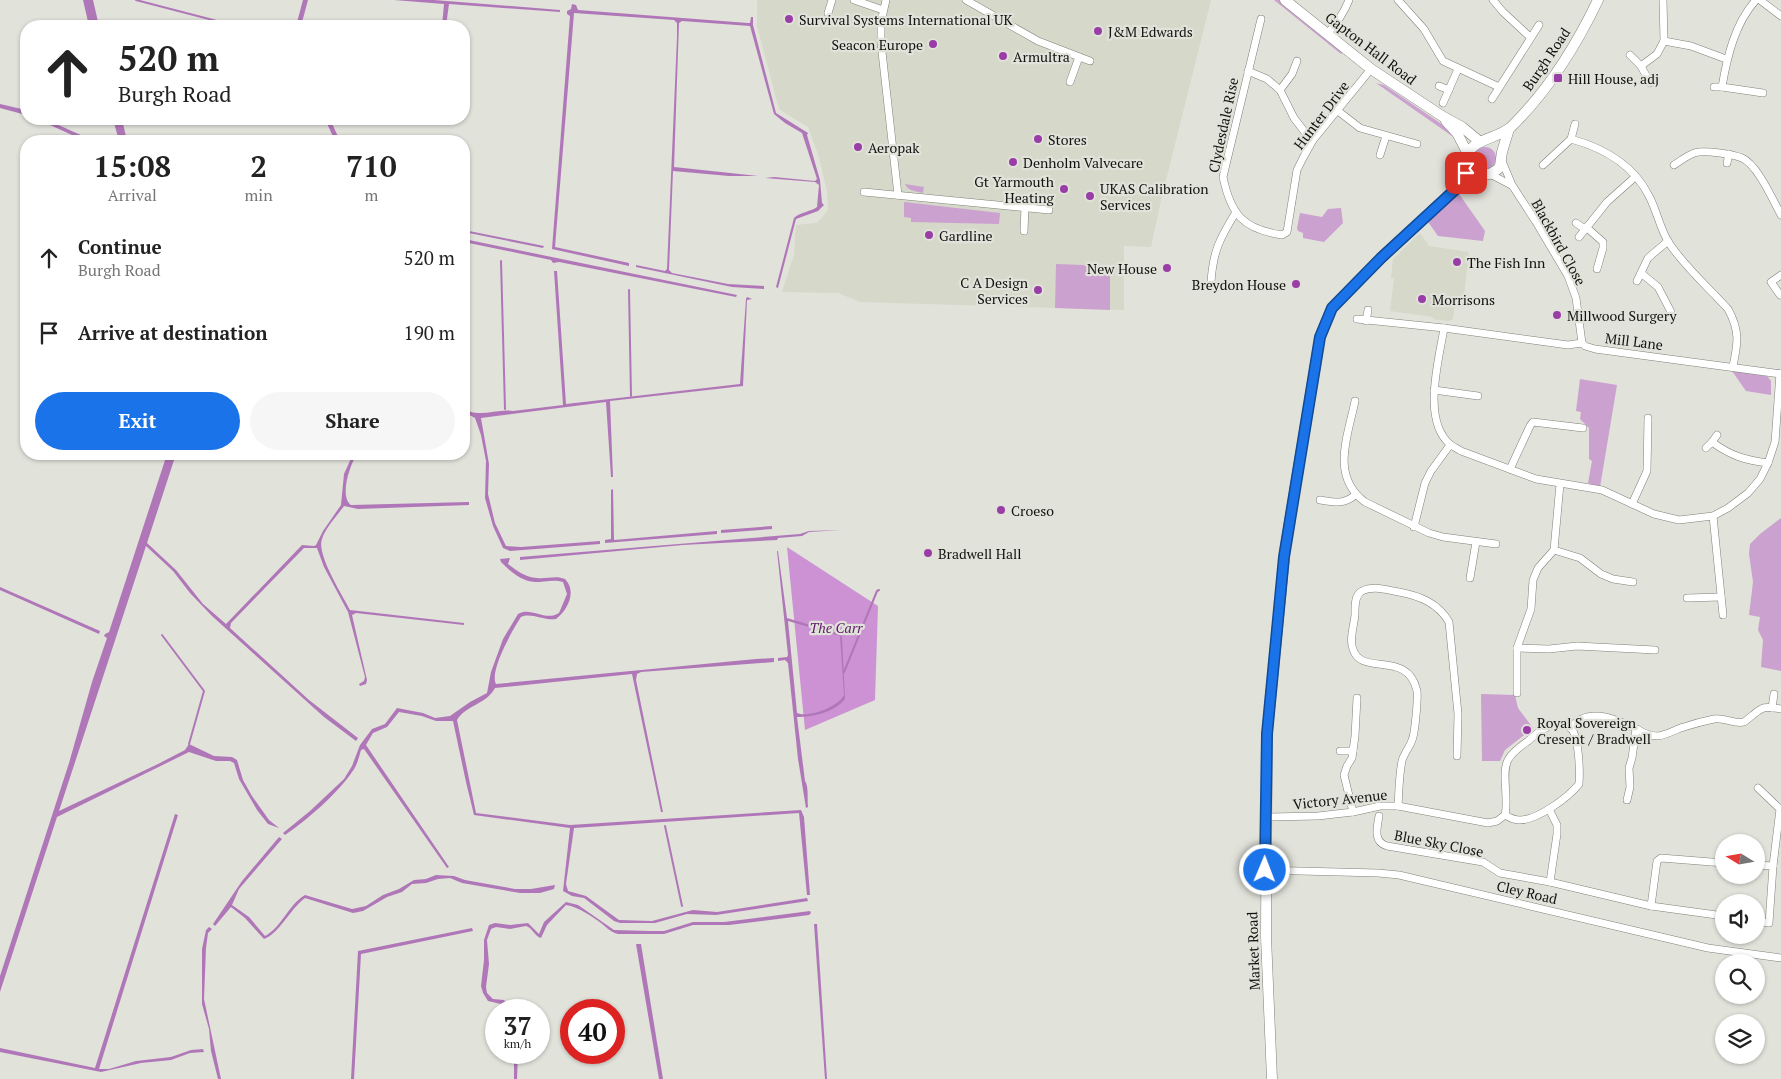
<!DOCTYPE html>
<html lang="en">
<head>
<meta charset="utf-8">
<style>
	body { margin:0; font-family:"PT Serif",serif; background:#f6f6f6; color:#222; height:100vh; display:flex; flex-direction:column; font-size:19px; white-space:nowrap }
	* { box-sizing:border-box; margin:0 }
	p { font-size:16px; color:#767676 }
	.icon { flex:none; width:28px; height:28px; fill:none; stroke:currentColor; stroke-width:2; stroke-linecap:round; stroke-linejoin:round }
	.map { position:relative; flex:1; overflow:hidden }
	.sheet { position:absolute; left:20px; top:135px; width:450px; height:325px; display:flex; flex-direction:column; background:#fff; border-radius:20px; box-shadow:0 1px 4px #0004 }
	.sheet>* { flex:none }
	.hud { position:absolute; left:20px; top:20px; width:450px; height:105px; border-radius:20px; box-shadow:0 1px 4px #0004; background:#fff; color:#222; overflow:hidden }
	.needle { width:32px; rotate:281deg }
	.tools { position:absolute; left:1715px; top:834px; display:grid; gap:10px }
	.tools a { display:grid; place-items:center; width:50px; height:50px; border-radius:50%; background:#fff; box-shadow:0 1px 4px #0004; font-size:25px }
	.speed { position:absolute; left:485px; top:999px; display:flex; gap:10px; font-size:25px; font-weight:700; text-align:center }
	.speed>* { display:grid; place-content:center; width:65px; height:65px; border-radius:50%; background:#fff; box-shadow:0 1px 4px #0004; line-height:1 }
	.speed small { font-size:12px; font-weight:400 }
	.speed .limit { border:8px solid #d22; background:#fff; color:#111 }
	.pin { position:absolute; display:grid; place-items:center; width:42px; height:42px; color:#fff; margin:-21px; border-radius:10px; box-shadow:0 2px 8px #0006 }
	.me { position:absolute; width:55px; margin:-28px; rotate:1deg; stroke-linejoin:round; filter:drop-shadow(0 0 4px #0008) }
	.turn { display:flex; align-items:center; gap:18px; height:105px; padding:0 15px; font-size:22px }
	.turn .icon { width:65px; height:65px; stroke-width:2.5 }
	.turn b { display:block; font-size:35px; line-height:42px }
	.eta { display:flex; justify-content:space-evenly; align-items:center; height:85px; text-align:center }
	.eta b { font-size:30px; font-weight:700; line-height:35px }
	.action { display:flex; gap:10px; margin-top:auto; padding:10px 15px }
	.action a { flex:1; height:58px; border-radius:30px; background:#1a73e8; color:#fff; font-size:20px; font-weight:700; line-height:58px; text-align:center }
	.action a+a { background:#f6f6f6; color:#222 }
	ul { padding:0; list-style:none }
	li { display:flex; align-items:center; gap:15px; height:75px; padding:0 15px }
	li div { flex:1 }
	li b { display:block; font-size:19px }
	li em { font-style:normal }
	.map>svg:first-child { display:block }
	.built { fill:#d6d8c9 }
	.green { fill:#cba1d0 }
	.forest { fill:#cc92d4 }
	.water { fill:#b077b8; fill-rule:evenodd }
	.lines { fill:none; stroke-linecap:round; stroke-linejoin:round }
	.stream { stroke:#b077b8; stroke-width:2 }
	.street-casing { stroke:#80807a; stroke-width:8 }
	.secondary-casing { stroke:#80807a; stroke-width:11 }
	.street { stroke:#fff; stroke-width:7 }
	.secondary { stroke:#fff; stroke-width:10 }
	.route-casing { stroke:#114b97; stroke-width:12 }
	.route { stroke:#1a73e8; stroke-width:9 }
	.poi-dot { fill:#993da7; stroke:#e1e2da; stroke-width:2 }
	.labels { text-anchor:middle; dominant-baseline:central; stroke-width:4.5; stroke-linejoin:round; paint-order:stroke }
	.poi-label { font-size:14px; fill:#12120f; stroke:#e1e2da; text-anchor:start }
	.street-label { font-size:14px; fill:#12120f; stroke:#e1e2da }
	.park-label { font-size:14px; font-style:italic; fill:#5f1969; stroke:#e1e2da }
</style>
</head>
<body>
<div class="map">
<svg width="1781" height="1079" viewBox="0 0 1781 1079">
	<rect width="100%" height="100%" fill="#e1e2da"/>
	<!-- built -->
	<g class="built">
		<polygon points="757,0 1211,0 1162,196 1151,247 1124,246 1124,310 860,302 838,293 782,292 794,255 796,225 816,223 821,219 828,210 827,192 819,157 808,127 780,110 777,102 757,26"/>
		<polygon points="1420,233 1428,244 1428,246 1469,252 1464,296 1456,296 1453,319 1449,321 1433,319 1433,317 1390,311 1394,278 1391,278 1393,259"/>
	</g>
	<!-- green -->
	<g class="green">
		<polygon points="1274,0 1279,0 1343,52 1341,54"/>
		<polygon points="1376,83 1384,85 1446,127 1454,134 1452,136"/>
		<circle cx="1485" cy="158" r="11"/>
		<path d="M904,181L905,184L924,187L923,193C915,191 906,191 904,181Z"/>
		<polygon points="1457,191 1485,231 1483,241 1438,236 1426,219"/>
		<polygon points="904,202 1000,213 999,224 911,222 911,218 904,217"/>
		<polygon points="1341,208 1343,223 1324,242 1303,238 1303,233 1298,231 1297,228 1300,213 1322,217 1328,209"/>
		<polygon points="1056,264 1083,265 1110,271 1110,310 1055,308"/>
		<polygon points="1732,371 1767,376 1771,381 1771,395 1746,391"/>
		<polygon points="1580,379 1617,385 1600,487 1588,483 1592,461 1589,459 1589,428 1580,419 1581,412 1576,411"/>
		<polygon points="1781,518 1781,671 1761,667 1763,640 1758,630 1760,617 1749,615 1753,582 1749,554 1750,544 1760,534"/>
		<polygon points="1481,694 1515,695 1518,708 1533,728 1505,750 1500,761 1482,761"/>
	</g>
	<!-- forest -->
	<polygon class="forest" points="787,547 878,606 875,700 805,730"/>
	<!-- water -->
	<g class="water">
		<polygon points="83,0 93,0 99,26 89,26"/>
		<polygon points="303,0 308,0 301,26 296,26"/>
		<polygon points="394,0 434,0 560,10 560,12 449,4 446,26 442,26 444,4"/>
		<path d="M572,4L576,5L578,10L748,23H750L751,17H753V25L776,113L808,133L807,135L820,180L822,203L824,205L818,211L796,219L778,288L776,287L794,218C800,212 810,212 817,207L819,185L815,182L765,178L774,177L815,181L817,179L802,133L785,123L774,114L750,26L682,21L679,23L674,167L758,176H729L673,171L669,270L672,273L728,284L764,286V289L732,287L636,267V265L665,271L667,269L677,37V23L674,20L574,13L555,247L629,263V266L552,249L570,16L567,14V11L571,9Z"/>
		<polygon points="0,104 26,110 26,115 0,108"/>
		<polygon points="37,119 45,119 94,141 85,141"/>
		<polygon points="113,119 122,119 127,141 119,141"/>
		<polygon points="325,119 330,119 340,141 335,141"/>
		<polygon points="464,230 544,246 543,248 464,232"/>
		<polygon points="464,239 737,295 736,297 559,262 553,263 551,260 464,242"/>
		<path d="M554,271H557L566,404L740,384L746,299L747,297L752,299L747,300L743,386L610,401L613,477H611L606,402L481,418L489,464L488,494L495,523L506,546L521,547L600,541V544L510,551L503,548L493,526L485,498L486,461L481,435L475,418L464,412V408C476,419 499,408 513,411L563,405Z"/>
		<path d="M167,454H176L147,543L176,570L203,604L226,624L302,545L314,546L316,545L323,531L341,505L344,474L353,454H357C350,465 339,496 351,505L469,502V505L358,509L344,506C337,516 326,527 322,539C316,554 343,596 350,610L464,623V625L356,613L352,615L367,680L366,684L360,686L359,684L364,681L365,677L348,612L324,567L317,548H304L231,623L230,628L309,700L358,738L356,741L324,717L212,616L190,593L173,571L146,546L59,811L158,764L185,750L189,744L214,756L232,757L237,760L243,780L252,796L269,820L279,828L268,824L257,810L239,779L234,763L230,761H216L189,752L57,817L0,992V976L69,763L92,682L107,638L104,636L105,634L109,632Z"/>
		<polygon points="613,489 614,540 717,531 717,534 605,543 605,540 611,539 611,490"/>
		<polygon points="772,526 772,529 721,533 721,530"/>
		<polygon points="841,530 809,532 802,536 778,538 777,540 683,545 520,560 520,557 800,534 809,531"/>
		<path d="M777,551H778L787,618L841,634L842,637L845,699C835,712 813,717 797,717L805,781C809,787 807,799 808,807L806,808L798,759L788,663L785,660L778,661V658L787,657L788,655ZM788,621L840,636L844,695C838,707 809,718 797,713Z"/>
		<path d="M510,558L508,564C517,571 525,577 537,578C547,579 556,575 565,579C577,591 568,610 556,619C544,621 531,612 521,617C513,629 489,671 496,684L756,659L774,658V662L641,672L637,674L636,680L663,812H661L632,674L495,688C487,704 466,705 457,720L476,813L570,825L801,810L804,817L810,895H807L799,813L574,828L566,884L568,891L586,896L619,920L652,921L693,910L717,912L807,898L808,901L716,915L687,914L655,923H620L614,921L584,898L572,896L563,891L570,828L474,815L466,782L453,721H436L422,716L399,712L387,727L373,733L366,745L449,867L447,868L364,749L361,750C359,757 357,766 352,772C337,794 307,820 285,835L283,833L310,811L344,779L352,766L360,745L372,729L385,724L397,708L423,713L435,718L450,716L470,702L487,693L491,672L503,639L518,614C531,606 545,622 559,613L567,594L563,582C554,579 544,582 535,582C521,581 510,571 501,562L500,559Z"/>
		<polygon points="0,587 100,631 99,634 0,590"/>
		<polygon points="175,814 178,815 99,1069 109,1069 136,1061 171,1057 191,1050 203,1049 204,1052 190,1053 171,1060 141,1063 101,1072 0,1052 0,1048 95,1068"/>
		<path d="M279,837L282,839L239,889L232,905L249,917L265,936C282,927 288,905 305,895L352,909L366,906L383,895L399,889L414,880L426,879L436,875L454,876L465,880L515,889H531L555,885L554,889L540,893H520L462,883L450,878L438,879L426,883L412,884L402,892L387,897L363,911L353,913L305,898C290,909 279,934 264,939L245,918L231,907L215,926L213,924L242,881Z"/>
		<path d="M566,902L578,905L614,930L650,931H664L693,922H724L810,911L811,913L809,915L729,925H693L664,934H618C611,932 607,928 601,923C591,916 579,907 566,905L547,925L541,938C534,936 533,928 526,926L510,929L496,927L491,929L487,940L489,964L486,987L487,993L493,999L504,1000L514,1010H508L501,1004L488,1001L483,993L481,986L484,960V940L489,925L495,923L510,925L528,923L539,934L544,922Z"/>
		<polygon points="814,924 817,924 827,1079 825,1079"/>
		<polygon points="209,927 212,929 208,933 206,948 204,999 221,1079 218,1079 211,1051 209,1029 202,1004 202,949 206,930"/>
		<polygon points="472,928 473,931 361,954 354,1079 351,1079 358,951"/>
		<polygon points="636,944 641,944 663,1079 659,1079"/>
		<polygon points="514,1053 518,1053 517,1079 514,1079"/>
	</g>
	<g class="lines">
		<!-- stream -->
		<g class="stream">
			<polyline points="136,0 236,26"/>
			<polyline points="501,261 505,409"/>
			<polyline points="629,290 631,396"/>
			<polyline points="162,635 204,691 189,744"/>
			<polyline points="844,672 877,591 879,590"/>
			<polyline points="665,826 682,906"/>
		</g>
		<!-- street casing -->
		<g class="street-casing">
			<g id="street">
				<polyline points="854,0 883,10"/>
				<polyline points="886,0 881,22 881,43 898,195"/>
				<polyline points="966,0 1038,41 1090,61"/>
				<polyline points="1398,0 1424,29 1443,61 1499,87"/>
				<polyline points="1493,0 1503,12 1530,37"/>
				<path d="M1756,0C1735,23 1727,57 1722,87L1763,93"/>
				<polyline points="1760,0 1781,16"/>
				<polyline points="828,13 832,0"/>
				<path d="M1261,19L1223,177C1231,215 1243,229 1282,235L1287,232L1297,170L1303,158L1313,140L1371,69"/>
				<path d="M1327,34C1337,23 1344,13 1349,0"/>
				<polyline points="1664,41 1691,46 1726,59"/>
				<polyline points="1630,55 1641,66"/>
				<polyline points="1248,71 1267,79 1280,90 1294,118 1304,131 1313,140"/>
				<polyline points="1070,82 1079,57"/>
				<polyline points="1650,83 1641,66 1657,54 1664,41 1663,0"/>
				<polyline points="1439,86 1449,90"/>
				<polyline points="1714,87 1722,87"/>
				<polyline points="1280,90 1292,74 1297,61"/>
				<polyline points="1492,99 1539,25"/>
				<polyline points="1443,103 1458,69"/>
				<polyline points="1338,111 1360,128 1417,144"/>
				<polyline points="1571,139 1575,124"/>
				<polyline points="1380,155 1386,136"/>
				<polyline points="1502,161 1512,185 1536,222 1568,276 1576,298 1582,343"/>
				<polyline points="1727,163 1729,154"/>
				<path d="M1543,165L1571,139C1604,148 1633,164 1649,196C1657,211 1660,229 1669,243C1684,266 1709,288 1728,309C1740,331 1738,343 1733,366"/>
				<path d="M1674,165C1694,151 1695,150 1720,153C1727,154 1735,155 1742,158C1757,164 1773,200 1781,215"/>
				<polyline points="1490,174 1511,185"/>
				<polyline points="864,192 1049,210"/>
				<polyline points="1576,223 1585,229"/>
				<polyline points="1586,227 1603,242 1603,248 1597,269"/>
				<polyline points="1024,231 1025,208"/>
				<polyline points="1579,237 1607,202 1635,177"/>
				<polyline points="1641,273 1658,287 1671,312"/>
				<polyline points="1637,281 1648,258 1668,241"/>
				<path d="M1211,282C1213,251 1220,238 1236,212"/>
				<polyline points="1780,295 1771,282 1781,275"/>
				<polyline points="1357,319 1444,328 1568,345 1582,343"/>
				<polyline points="1366,321 1368,310"/>
				<path d="M1444,328C1439,360 1421,421 1451,445C1454,447 1458,449 1461,451L1536,479L1602,490L1654,514L1679,520L1713,516L1728,508L1748,493L1760,479L1768,463L1775,442L1780,373"/>
				<polyline points="1582,343 1585,346 1595,349 1781,374"/>
				<polyline points="1434,390 1478,396"/>
				<path d="M1355,401C1348,436 1330,476 1365,502L1429,533L1443,537L1496,544"/>
				<path d="M1717,435L1712,442C1731,456 1745,460 1768,463"/>
				<polyline points="1706,448 1712,442"/>
				<polyline points="1510,469 1530,426 1533,422 1583,428"/>
				<polyline points="1560,484 1554,550 1580,558 1601,574 1613,579 1633,582"/>
				<path d="M1320,500C1334,502 1344,505 1355,495"/>
				<polyline points="1632,504 1647,471 1648,418"/>
				<polyline points="1713,516 1723,615"/>
				<polyline points="1414,527 1425,483 1431,471 1450,445"/>
				<polyline points="1470,578 1476,542"/>
				<polyline points="1687,598 1721,597"/>
				<polyline points="1517,648 1549,649 1577,646 1655,650"/>
				<polyline points="1517,693 1517,648 1531,609 1533,580 1538,568 1554,550"/>
				<polyline points="1772,708 1774,694"/>
				<path d="M1555,724C1560,724 1567,724 1571,728C1579,737 1580,772 1579,784C1568,798 1537,820 1520,820C1514,820 1510,818 1505,815C1509,798 1501,773 1508,760C1512,752 1521,746 1528,741C1536,734 1544,727 1555,724Z"/>
				<path d="M1570,728C1589,706 1615,719 1637,729C1643,733 1651,736 1658,736C1667,735 1676,729 1684,727C1693,724 1704,721 1714,719C1724,717 1735,725 1744,722C1747,720 1750,717 1753,715C1764,705 1767,707 1781,709"/>
				<polyline points="1340,751 1353,751"/>
				<polyline points="1758,788 1780,809 1773,866"/>
				<polyline points="1627,800 1630,787 1629,768 1632,758 1636,729"/>
				<path d="M1398,806C1399,791 1399,775 1402,761C1404,753 1410,747 1412,740C1415,734 1418,698 1417,691C1408,649 1361,677 1353,649C1349,640 1354,625 1355,615C1355,608 1354,595 1362,591C1373,585 1387,590 1399,592C1420,596 1438,603 1449,622L1458,714L1457,756"/>
				<polyline points="1549,809 1557,825 1557,834 1550,882"/>
				<polyline points="1353,812 1344,775 1347,766 1352,758 1355,736 1357,698"/>
				<path d="M1379,816C1377,828 1373,842 1387,846L1483,862L1500,873L1550,882L1651,906L1724,916"/>
				<polyline points="1266,817 1318,816 1353,812 1380,806 1398,806 1488,823 1497,821 1505,815"/>
				<polyline points="1756,865 1773,866 1769,923 1756,921"/>
				<polyline points="1265,870 1378,873 1399,875 1708,948 1781,958"/>
				<polyline points="1651,906 1657,861 1661,858 1724,863"/>
			</g>
		</g>
		<!-- secondary casing -->
		<g class="secondary-casing">
			<g id="secondary">
				<polyline points="1285,0 1371,69 1442,116 1462,127 1479,141"/>
				<polyline points="1446,121 1457,133 1469,156"/>
				<path d="M1482,174C1473,169 1465,160 1471,149C1478,139 1500,137 1511,127C1548,91 1576,46 1598,0"/>
				<polyline points="1272,1079 1266,937 1267,734 1285,550 1320,337 1332,308 1381,258 1458,187 1482,174 1490,174 1498,169 1500,166 1502,152 1509,129"/>
			</g>
		</g>
		<!-- street -->
		<use href="#street" class="street"/>
		<!-- secondary -->
		<use href="#secondary" class="secondary"/>
	</g>
	<g class="lines">
		<!-- route casing -->
		<g class="route-casing">
			<polyline id="route" points="1265,870 1267,734 1284,557 1320,337 1332,308 1381,258 1458,187 1466,173"/>
		</g>
		<!-- route -->
		<use href="#route" class="route"/>
	</g>
	<!-- markers -->
	<g class="poi-dot">
		<circle cx="789" cy="19" r="5"/>
		<circle cx="1098" cy="31" r="5"/>
		<circle cx="933" cy="44" r="5"/>
		<circle cx="1003" cy="56" r="5"/>
		<rect x="1553" y="73" width="10" height="10" rx="2.5"/>
		<circle cx="1038" cy="139" r="5"/>
		<circle cx="858" cy="147" r="5"/>
		<circle cx="1013" cy="162" r="5"/>
		<circle cx="1064" cy="189" r="5"/>
		<circle cx="1090" cy="196" r="5"/>
		<circle cx="929" cy="235" r="5"/>
		<circle cx="1457" cy="262" r="5"/>
		<circle cx="1167" cy="268" r="5"/>
		<circle cx="1296" cy="284" r="5"/>
		<circle cx="1038" cy="290" r="5"/>
		<circle cx="1422" cy="299" r="5"/>
		<circle cx="1557" cy="315" r="5"/>
		<circle cx="1001" cy="510" r="5"/>
		<circle cx="928" cy="553" r="5"/>
		<circle cx="1527" cy="730" r="5"/>
	</g>
	<g class="labels">
		<!-- poi labels -->
		<g class="poi-label">
			<text x="799" y="19">Survival Systems International UK</text>
			<text x="1108" y="31">J&amp;M Edwards</text>
			<text x="923" y="44" text-anchor="end">Seacon Europe</text>
			<text x="1013" y="56">Armultra</text>
			<text x="1568" y="78">Hill House, adj</text>
			<text x="1048" y="139">Stores</text>
			<text x="868" y="147">Aeropak</text>
			<text x="1023" y="162">Denholm Valvecare</text>
			<text x="1054" y="181" text-anchor="end">Gt Yarmouth<tspan x="1054" dy="16">Heating</tspan></text>
			<text x="1100" y="188">UKAS Calibration<tspan x="1100" dy="16">Services</tspan></text>
			<text x="939" y="235">Gardline</text>
			<text x="1467" y="262">The Fish Inn</text>
			<text x="1157" y="268" text-anchor="end">New House</text>
			<text x="1028" y="282" text-anchor="end">C A Design<tspan x="1028" dy="16">Services</tspan></text>
			<text x="1286" y="284" text-anchor="end">Breydon House</text>
			<text x="1432" y="299">Morrisons</text>
			<text x="1567" y="315">Millwood Surgery</text>
			<text x="1011" y="510">Croeso</text>
			<text x="938" y="553">Bradwell Hall</text>
			<text x="1537" y="722">Royal Sovereign<tspan x="1537" dy="16">Cresent / Bradwell</tspan></text>
		</g>
		<!-- street labels -->
		<g class="street-label">
			<text transform="translate(1371 48) rotate(37)">Gapton Hall Road</text>
			<text transform="translate(1546 59) rotate(-56)">Burgh Road</text>
			<text transform="translate(1321 115) rotate(-53)">Hunter Drive</text>
			<text transform="translate(1223 125) rotate(-78)">Clydesdale Rise</text>
			<text transform="translate(1559 242) rotate(61)">Blackbird Close</text>
			<text transform="translate(1634 341) rotate(7)">Mill Lane</text>
			<text transform="translate(1340 799) rotate(-6)">Victory Avenue</text>
			<text transform="translate(1439 843) rotate(11)">Blue Sky Close</text>
			<text transform="translate(1527 892) rotate(13)">Cley Road</text>
			<text transform="translate(1253 951) rotate(-92)">Market Road</text>
		</g>
		<!-- park labels -->
		<g class="park-label">
			<text x="836" y="627">The Carr</text>
		</g>
	</g>
</svg>
<div class="tools">
<a><svg class="needle" viewBox="-14 -14 28 28"><path d="M0-13l5 13h-10z" fill="#e53935"/><path d="M0 13l5-13h-10z" fill="#767676"/></svg></a>
<a><svg class="icon" aria-label="sound" viewBox="0 0 24 24"><path d="M4 9h4l5-4v14l-5-4H4zM17 9q2 3 0 6"/></svg></a>
<a><svg class="icon" aria-label="search" viewBox="0 0 24 24"><circle cx="10" cy="10" r="6"/><path d="M15 15l6 6"/></svg></a>
<a><svg class="icon" aria-label="layers" viewBox="0 0 24 24"><path d="M12 4l9 5-9 5-9-5zM3 14l9 5 9-5"/></svg></a>
</div>
<div class="speed"><div>37<small>km/h</small></div><div class="limit">40</div></div>
<div class="pin" style="left:1466px;top:173px;background:#d93025"><svg class="icon" aria-label="arrive" viewBox="0 0 24 24"><path d="M6 21V4h12l-3 4 3 4H6"/></svg></div>
<svg class="me" style="left:1265px;top:870px" viewBox="-20 -20 40 40"><circle r="17" fill="#1a73e8" stroke="#fff" stroke-width="3"/><path d="M0-11L8 9 0 5-8 9z" fill="#fff"/></svg>
<div class="hud">
<div class="turn"><svg class="icon" aria-label="ahead" viewBox="0 0 24 24"><path d="M12 20V5M6 11l6-6 6 6"/></svg><div><b>520 m</b>Burgh Road</div></div>
</div>
<section class="sheet">
<div class="eta">
<div><b>15:08</b><p>Arrival</p></div>
<div><b>2</b><p>min</p></div>
<div><b>710</b><p>m</p></div>
</div>
<ul>
<li><svg class="icon" aria-label="ahead" viewBox="0 0 24 24"><path d="M12 20V5M6 11l6-6 6 6"/></svg><div><b>Continue</b><p>Burgh Road</p></div><em>520 m</em></li>
<li><svg class="icon" aria-label="arrive" viewBox="0 0 24 24"><path d="M6 21V4h12l-3 4 3 4H6"/></svg><div><b>Arrive at destination</b></div><em>190 m</em></li>
</ul>
<div class="action"><a>Exit</a><a>Share</a></div>
</section>
</div>
</body>
</html>
